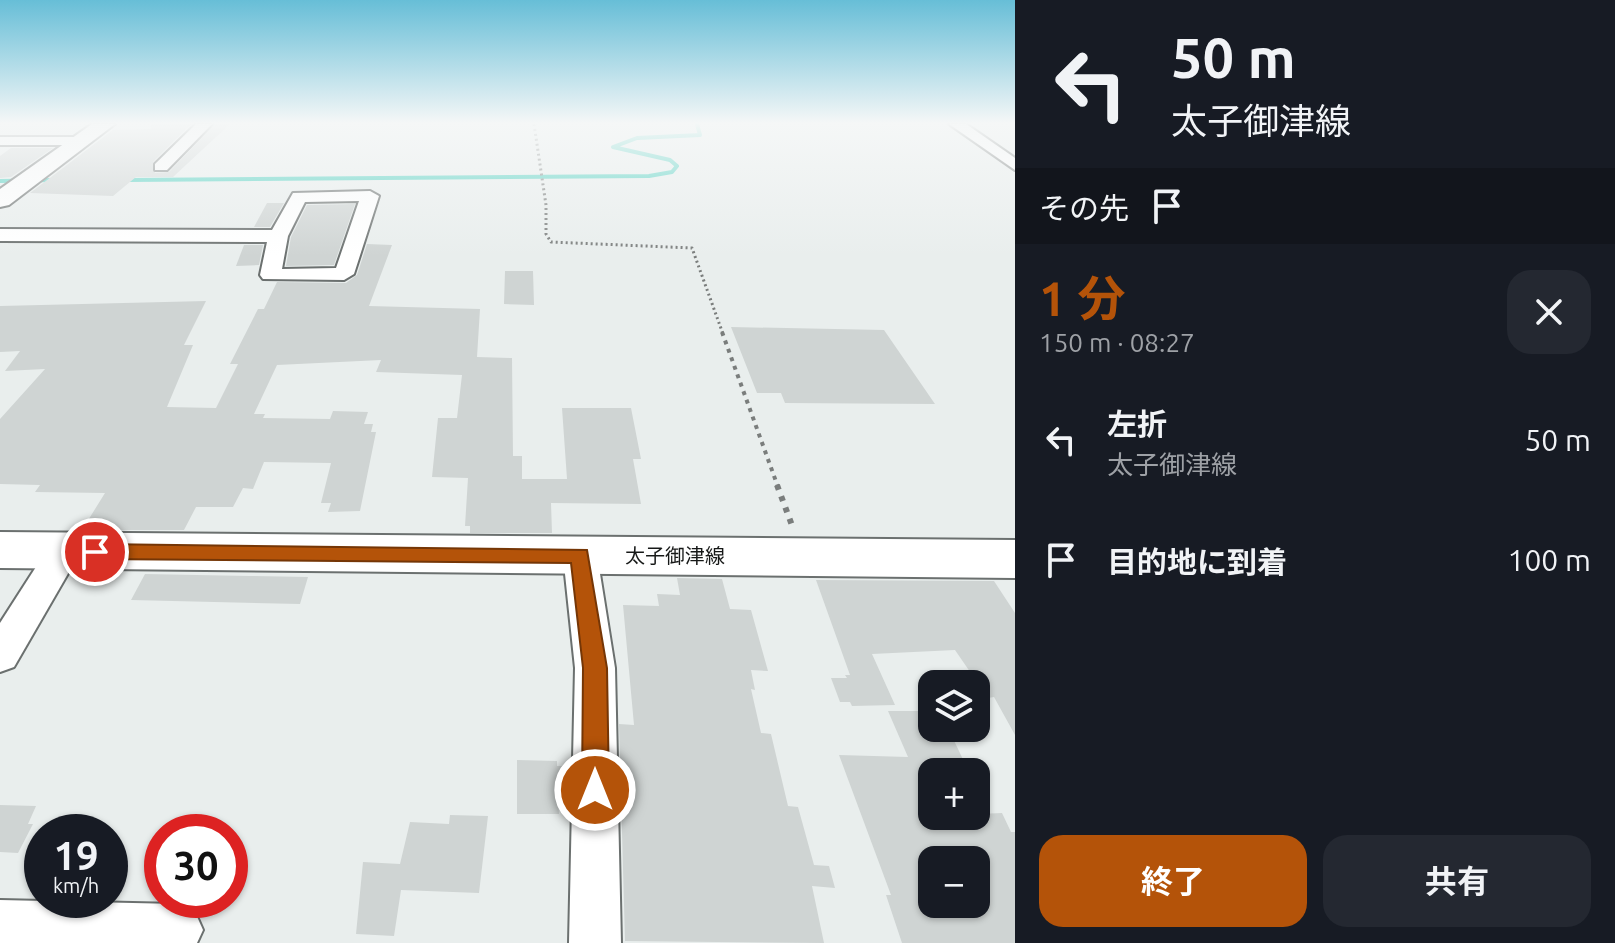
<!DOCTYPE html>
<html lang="ja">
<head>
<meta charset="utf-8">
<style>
	body { margin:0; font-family:Ubuntu,"Noto Sans JP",sans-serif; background:#242831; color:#f1f3f6; height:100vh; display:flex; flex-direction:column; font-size:30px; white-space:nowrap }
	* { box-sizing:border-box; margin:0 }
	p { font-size:26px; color:#9ea1a6 }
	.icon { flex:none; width:44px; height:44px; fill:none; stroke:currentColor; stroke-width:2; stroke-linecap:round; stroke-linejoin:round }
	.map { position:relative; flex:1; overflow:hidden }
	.drawer { display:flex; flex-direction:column; background:#171b24; width:600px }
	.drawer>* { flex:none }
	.banner { background:#171b24; color:#f1f3f6; overflow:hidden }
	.buttons { position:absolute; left:918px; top:670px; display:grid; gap:16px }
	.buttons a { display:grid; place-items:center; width:72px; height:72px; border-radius:16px; background:#171b24; box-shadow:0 2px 6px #0004; font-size:40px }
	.speed { position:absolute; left:24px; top:814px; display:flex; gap:16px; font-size:40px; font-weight:700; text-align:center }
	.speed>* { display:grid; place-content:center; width:104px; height:104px; border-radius:50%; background:#171b24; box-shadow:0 2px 6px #0004; line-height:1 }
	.speed small { font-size:20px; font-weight:400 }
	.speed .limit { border:12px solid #d22; background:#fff; color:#111 }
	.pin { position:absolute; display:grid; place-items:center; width:68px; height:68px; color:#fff; margin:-34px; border:4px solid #fff; border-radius:50%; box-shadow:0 2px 8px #0007 }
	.me { position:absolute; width:88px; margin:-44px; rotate:0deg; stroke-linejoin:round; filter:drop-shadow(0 0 6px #0008) }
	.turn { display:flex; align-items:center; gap:28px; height:168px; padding:0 24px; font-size:36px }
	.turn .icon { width:104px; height:104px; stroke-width:2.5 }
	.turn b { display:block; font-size:56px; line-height:68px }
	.then { display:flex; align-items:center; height:76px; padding:0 24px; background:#0003; gap:16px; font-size:30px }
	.round { display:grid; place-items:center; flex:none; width:84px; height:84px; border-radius:24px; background:#242831 }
	.summary { display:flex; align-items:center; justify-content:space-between; height:136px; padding:0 24px }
	h1 { font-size:48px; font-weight:700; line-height:60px; color:#b45309 }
	.cta { display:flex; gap:16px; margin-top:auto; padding:16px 24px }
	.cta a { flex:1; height:92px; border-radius:24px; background:#b45309; color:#fff; font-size:32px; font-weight:700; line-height:92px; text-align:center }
	.cta a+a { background:#242831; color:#f1f3f6 }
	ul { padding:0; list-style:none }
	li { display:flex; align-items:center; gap:24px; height:120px; padding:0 24px }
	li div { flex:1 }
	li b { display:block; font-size:30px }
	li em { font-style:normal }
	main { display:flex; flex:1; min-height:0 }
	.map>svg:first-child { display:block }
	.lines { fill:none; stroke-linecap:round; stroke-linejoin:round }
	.stream { stroke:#46cebd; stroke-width:4 }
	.building { fill:#cfd4d3; fill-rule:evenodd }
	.street-casing { stroke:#6b706f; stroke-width:4 }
	.secondary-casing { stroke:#6b706f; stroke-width:4 }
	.primary-casing { stroke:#6b706f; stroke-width:4 }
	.path-far2 { stroke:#7a7d7c; stroke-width:3; stroke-dasharray:2 3; stroke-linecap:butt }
	.path-far1 { stroke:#7a7d7c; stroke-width:4; stroke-dasharray:4 5; stroke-linecap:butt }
	.path { stroke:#7a7d7c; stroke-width:6; stroke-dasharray:5 7; stroke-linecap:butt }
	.street { fill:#fff; fill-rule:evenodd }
	.secondary { fill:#fff; fill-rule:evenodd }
	.primary { fill:#fff; fill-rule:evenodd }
	.route { fill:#b45309; stroke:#753606; stroke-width:2 }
	.labels { text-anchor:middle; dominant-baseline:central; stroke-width:6; stroke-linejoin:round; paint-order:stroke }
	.street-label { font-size:20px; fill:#161817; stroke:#fff }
</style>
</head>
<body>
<main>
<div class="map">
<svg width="1015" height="943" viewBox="0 0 1015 943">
	<rect width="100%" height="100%" fill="#e9eeed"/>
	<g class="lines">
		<!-- stream -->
		<g class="stream">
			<polyline points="125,180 649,176 672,172 677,166 670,160 613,147 637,138 700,135 697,124"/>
			<polyline points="0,181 55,180"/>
		</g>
	</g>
	<!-- building -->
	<g class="building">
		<polygon points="151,124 191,124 153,162 155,173 169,172 215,124 230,124 173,177 136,177 113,196 30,193 113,130 151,129"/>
		<polygon points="11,148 53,148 11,177 0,178 0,156"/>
		<polygon points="267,203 284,203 270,227 254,227"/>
		<polygon points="355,204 334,265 286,266 291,237 307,205"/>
		<polygon points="367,244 392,245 369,306 480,309 477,357 512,358 513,456 522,456 522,479 567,479 562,408 631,408 641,459 633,459 641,504 551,503 552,533 470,533 470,526 465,526 468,478 432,477 438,418 457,418 462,375 376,372 381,360 277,365 254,414 265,414 263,418 330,419 333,411 368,412 364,424 373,424 371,432 376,432 360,511 328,512 331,503 321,503 331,463 264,462 253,489 243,488 233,507 196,507 184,530 82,530 105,493 35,492 40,485 0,484 0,419 45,369 5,371 20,351 0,352 0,306 206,301 184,345 193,345 167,407 216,408 238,364 230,364 258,309 264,309 277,282 346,283 357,275"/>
		<polygon points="244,245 263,245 259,265 236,266"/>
		<polygon points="505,271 533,271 534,305 504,304"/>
		<polygon points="731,327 884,330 935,404 785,403 781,393 757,393"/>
		<polygon points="145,574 249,576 308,577 300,604 131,600"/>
		<polygon points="677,578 722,579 730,609 751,610 768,671 751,670 755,690 751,689 761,733 771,734 788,806 798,807 814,865 829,866 835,888 812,886 824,943 625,941 619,724 634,725 623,605 659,606 657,594 680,595"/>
		<polygon points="816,580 994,581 1015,613 1015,735 994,697 988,698 955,650 872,654 895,705 852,706 850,702 840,702 831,678 847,678 845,675 850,675"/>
		<path d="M888,711H932V728H948L969,772H932V816L1002,813L1011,832H1015V943H902L886,895H891L839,755L908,757ZM932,860H976V904H932Z"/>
		<polygon points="517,760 557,761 557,766 562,766 564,801 558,801 559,814 517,814"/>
		<polygon points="0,805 36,806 28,824 33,824 18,853 0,852"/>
		<polygon points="450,815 488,816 479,893 401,890 394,936 356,934 363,862 400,864 410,822 449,824"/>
	</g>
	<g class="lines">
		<!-- street casing -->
		<g class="street-casing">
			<g id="street">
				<polygon points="196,124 212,124 167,170 155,170 155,164"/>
				<polygon points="949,124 966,124 1015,158 1015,170"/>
				<polygon points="0,137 82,137 89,141 82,145 0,145"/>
				<path d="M370,191L379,196L354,274L344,280L263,279L260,275L267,242L0,241V229L272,230L293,193ZM359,201L336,268L282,269L288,236L305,202Z"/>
				<polygon points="64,539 76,542 81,551 14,667 0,672 0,623 52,542"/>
				<polygon points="580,542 592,546 597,555 615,668 621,943 569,943 575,668 563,555 568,546"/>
				<polygon points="0,900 177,904 195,912 203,930 197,943 0,943"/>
			</g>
		</g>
		<!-- secondary casing -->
		<g class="secondary-casing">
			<polygon id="secondary" points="92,124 115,124 9,205 0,207 0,189"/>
		</g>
		<!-- primary casing -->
		<g class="primary-casing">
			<polygon id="primary" points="0,532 1015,540 1015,578 0,568"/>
		</g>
		<!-- path-far2 -->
		<polyline class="path-far2" points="534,124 546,205 546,234 551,242 692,248 723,334"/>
		<!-- path-far1 -->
		<polyline class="path-far1" points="722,332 778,487"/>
		<!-- path -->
		<polyline class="path" points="777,485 793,528"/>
		<!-- street -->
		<use href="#street" class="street"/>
		<!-- secondary -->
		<use href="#secondary" class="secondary"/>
		<!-- primary -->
		<use href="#primary" class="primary"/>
	</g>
	<!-- sky -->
	<linearGradient id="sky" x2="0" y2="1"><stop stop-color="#67bed7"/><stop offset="0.48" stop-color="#f5f7f7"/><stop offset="1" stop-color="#f5f7f7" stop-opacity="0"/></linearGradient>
	<rect width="1015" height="256" fill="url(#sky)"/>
	<!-- route -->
	<polygon class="route" points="95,544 587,550 607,668 609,790 605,799 595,803 586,799 582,790 583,668 571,563 95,559 85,552"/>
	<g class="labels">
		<!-- street labels -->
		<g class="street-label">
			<text x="675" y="555">太子御津線</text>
		</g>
	</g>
</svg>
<div class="buttons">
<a><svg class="icon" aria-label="layers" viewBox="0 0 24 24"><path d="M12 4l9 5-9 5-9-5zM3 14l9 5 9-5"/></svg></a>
<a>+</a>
<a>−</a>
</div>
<div class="speed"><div>19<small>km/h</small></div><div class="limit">30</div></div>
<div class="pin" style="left:95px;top:552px;background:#d93025"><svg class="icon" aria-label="arrive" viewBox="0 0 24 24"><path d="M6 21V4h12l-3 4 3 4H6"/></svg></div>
<svg class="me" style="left:595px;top:790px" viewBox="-20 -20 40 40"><circle r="17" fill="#b45309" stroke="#fff" stroke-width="3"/><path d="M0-11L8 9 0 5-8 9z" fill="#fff"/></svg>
</div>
<section class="drawer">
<div class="banner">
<div class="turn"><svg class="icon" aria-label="left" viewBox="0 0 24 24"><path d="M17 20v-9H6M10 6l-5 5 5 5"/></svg><div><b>50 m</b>太子御津線</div></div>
<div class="then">その先<svg class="icon" aria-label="arrive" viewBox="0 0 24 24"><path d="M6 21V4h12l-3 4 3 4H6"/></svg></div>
</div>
<div class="summary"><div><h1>1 分</h1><p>150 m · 08:27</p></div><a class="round"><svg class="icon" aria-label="close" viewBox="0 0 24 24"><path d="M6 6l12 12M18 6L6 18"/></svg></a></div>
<ul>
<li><svg class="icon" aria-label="left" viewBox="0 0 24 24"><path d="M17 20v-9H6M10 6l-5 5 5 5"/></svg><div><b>左折</b><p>太子御津線</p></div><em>50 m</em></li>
<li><svg class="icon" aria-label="arrive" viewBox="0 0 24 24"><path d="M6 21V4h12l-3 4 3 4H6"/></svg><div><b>目的地に到着</b></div><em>100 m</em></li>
</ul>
<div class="cta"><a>終了</a><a>共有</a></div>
</section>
</main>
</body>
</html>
